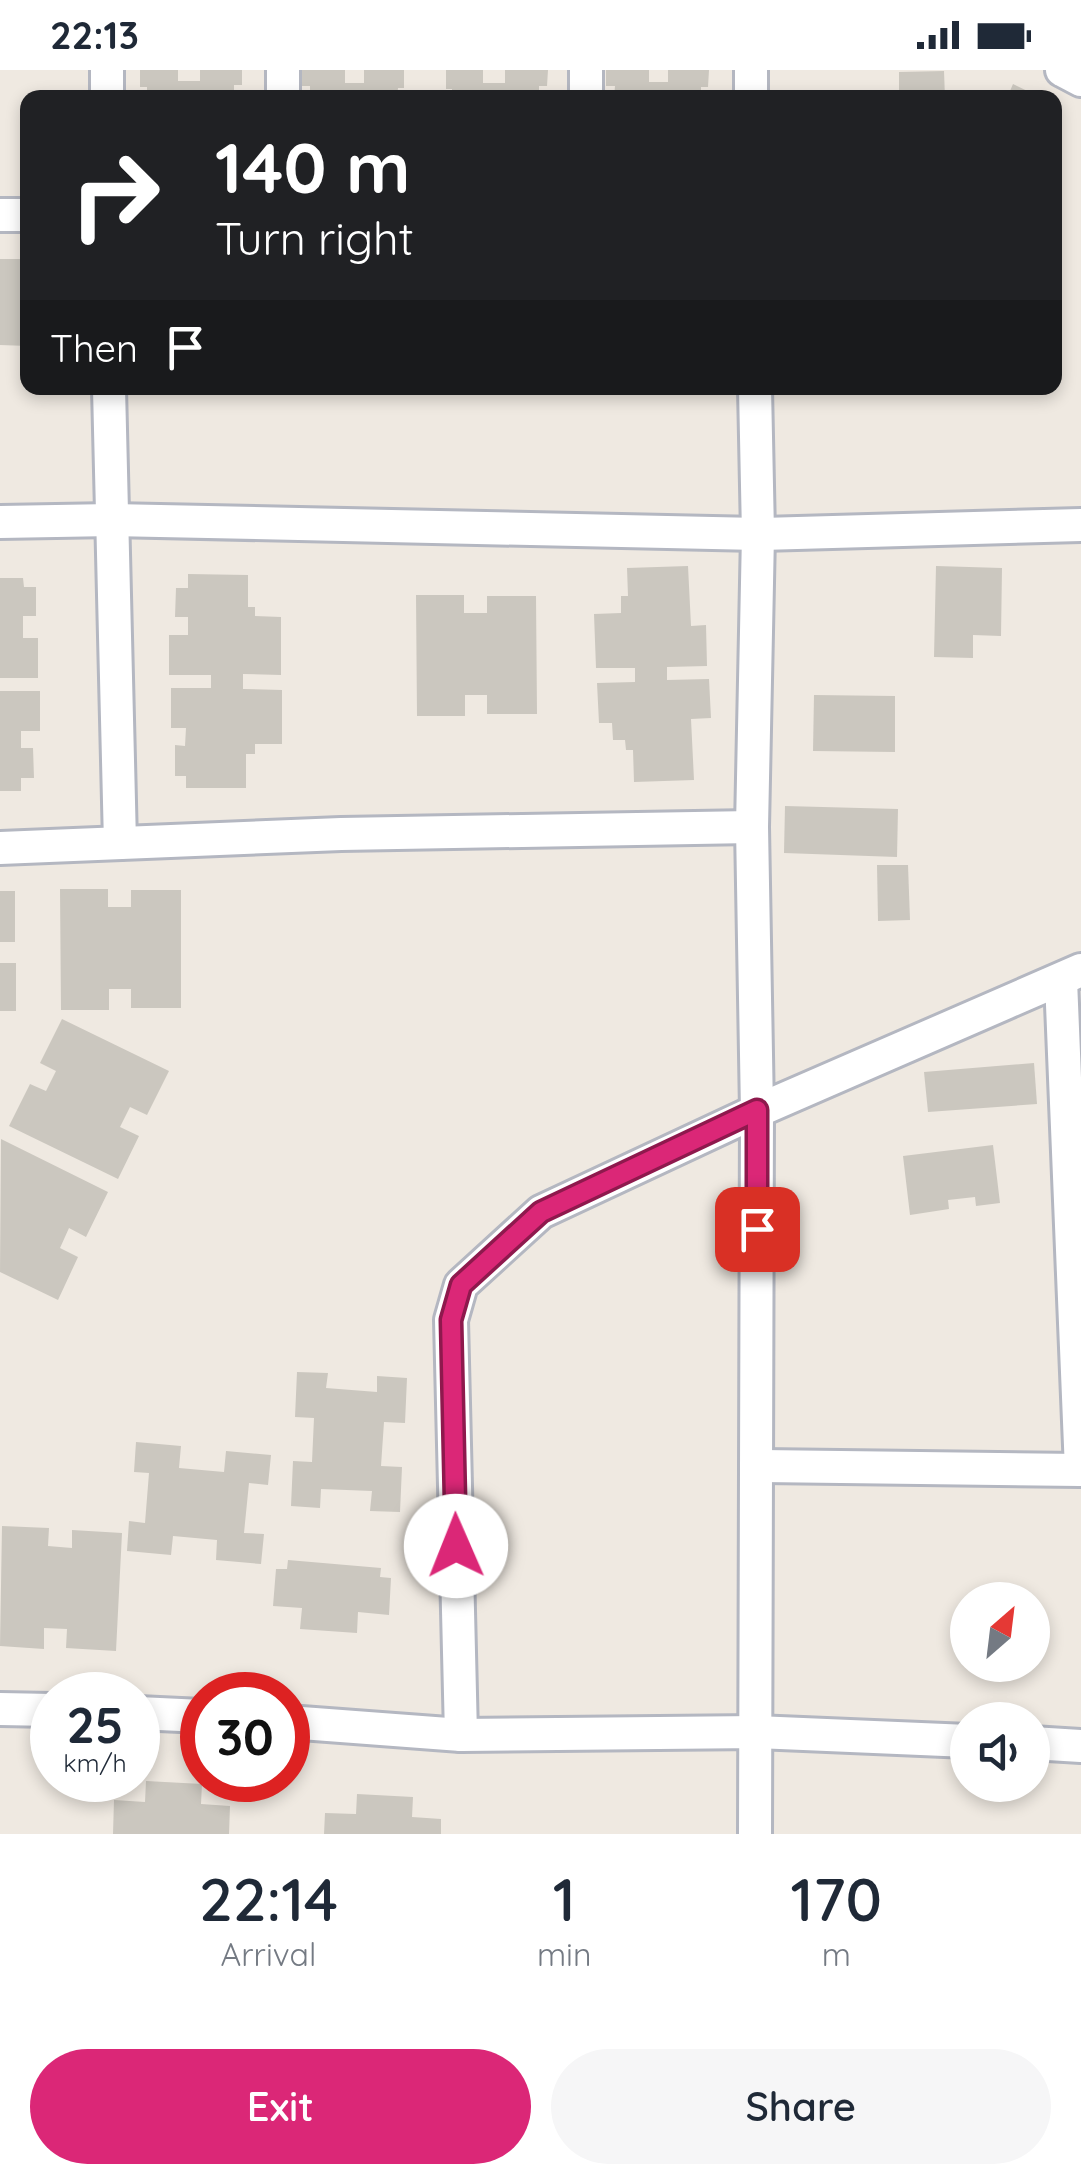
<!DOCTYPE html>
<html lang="en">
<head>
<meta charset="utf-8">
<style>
	body { margin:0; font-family:Quicksand,sans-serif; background:#f6f6f7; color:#1f2937; height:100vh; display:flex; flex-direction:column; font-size:38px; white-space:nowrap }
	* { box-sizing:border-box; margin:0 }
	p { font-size:32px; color:#747a83 }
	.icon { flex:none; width:55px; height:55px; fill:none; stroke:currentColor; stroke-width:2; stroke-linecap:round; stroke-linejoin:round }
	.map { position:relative; height:1764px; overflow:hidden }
	.details { display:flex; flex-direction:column; background:#fff; flex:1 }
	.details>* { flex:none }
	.guide { position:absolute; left:20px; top:20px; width:1042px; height:305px; border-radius:20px; box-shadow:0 5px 15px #0003; background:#202124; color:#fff; overflow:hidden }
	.needle { width:65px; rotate:28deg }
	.fabs { position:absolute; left:950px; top:1512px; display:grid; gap:20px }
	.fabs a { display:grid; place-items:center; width:100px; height:100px; border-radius:50%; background:#fff; box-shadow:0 5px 15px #0003; font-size:50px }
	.speed { position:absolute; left:30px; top:1602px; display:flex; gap:20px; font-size:50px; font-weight:700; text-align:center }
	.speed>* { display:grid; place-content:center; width:130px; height:130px; border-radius:50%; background:#fff; box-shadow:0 5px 15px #0003; line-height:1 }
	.speed small { font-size:25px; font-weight:400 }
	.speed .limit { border:15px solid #d22; background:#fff; color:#111 }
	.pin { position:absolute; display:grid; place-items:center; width:85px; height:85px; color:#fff; margin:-42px; border-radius:20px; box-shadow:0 5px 15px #0006 }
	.me { position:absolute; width:110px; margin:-55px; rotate:359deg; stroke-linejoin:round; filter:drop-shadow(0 0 8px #0008) }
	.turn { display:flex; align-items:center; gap:35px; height:210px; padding:0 30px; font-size:45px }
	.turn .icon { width:130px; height:130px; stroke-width:2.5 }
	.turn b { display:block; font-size:70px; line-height:85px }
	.then { display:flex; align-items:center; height:95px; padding:0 30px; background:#0003; gap:20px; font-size:38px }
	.eta { display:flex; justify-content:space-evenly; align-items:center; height:170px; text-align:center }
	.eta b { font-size:60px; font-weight:600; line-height:70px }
	.primary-button { display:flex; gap:20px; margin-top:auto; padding:20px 30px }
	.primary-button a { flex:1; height:115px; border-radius:60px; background:#db2777; color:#fff; font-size:40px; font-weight:600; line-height:115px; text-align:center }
	.primary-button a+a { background:#f6f6f7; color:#1f2937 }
	.status { display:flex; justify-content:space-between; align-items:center; height:70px; padding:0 50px; background:#fff; direction:ltr }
	.status svg { height:28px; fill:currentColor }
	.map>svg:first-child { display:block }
	.building { fill:#cbc7bf }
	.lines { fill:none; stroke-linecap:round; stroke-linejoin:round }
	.street-casing { stroke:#b4b7c1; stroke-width:38 }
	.street { stroke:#fff; stroke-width:32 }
	.route-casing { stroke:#8e194d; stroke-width:25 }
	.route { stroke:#db2777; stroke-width:18 }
</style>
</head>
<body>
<div class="status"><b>22:13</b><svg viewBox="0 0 49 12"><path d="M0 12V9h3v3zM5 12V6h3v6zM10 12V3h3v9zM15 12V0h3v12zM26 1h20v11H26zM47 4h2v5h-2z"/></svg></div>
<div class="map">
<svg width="1081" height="1764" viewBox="0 0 1081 1764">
	<rect width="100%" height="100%" fill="#efe9e1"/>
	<!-- building -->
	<g class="building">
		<polygon points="140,0 178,0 178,11 200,11 200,0 242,0 242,15 234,15 234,28 147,28 147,17 140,17"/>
		<polygon points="302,0 345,0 345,13 364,13 364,0 404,0 404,18 398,18 397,28 310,28 310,16 302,16"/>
		<polygon points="446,0 483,0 483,13 505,13 505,0 548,0 547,16 539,16 539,28 452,28 452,19 446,19"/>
		<polygon points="606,0 649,0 649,12 668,12 668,0 709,0 708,17 701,17 701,28 614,28 615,16 606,16"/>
		<polygon points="944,1 945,28 899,28 899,2"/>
		<polygon points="1013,14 1042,28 1007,28"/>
		<polygon points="0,189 28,189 28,276 0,275"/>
		<polygon points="688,496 691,556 706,555 707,596 667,597 667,610 709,609 711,648 691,649 694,710 634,712 633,680 626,680 625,670 613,670 612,653 599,653 597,613 635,612 635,598 596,598 594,544 621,543 621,526 628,526 627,498"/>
		<polygon points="936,496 1002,498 1001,566 973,565 973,588 934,587"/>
		<polygon points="188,504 248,505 248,537 255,537 255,546 281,547 281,605 243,604 243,619 282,620 282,674 255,674 255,684 246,684 246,718 186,718 186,706 175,706 175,675 185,676 186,658 171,658 171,618 211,618 211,605 169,605 169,565 188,565 188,547 175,547 176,518 188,518"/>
		<polygon points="0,508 23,508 24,517 36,517 36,546 23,546 23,568 38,568 38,608 0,608"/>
		<polygon points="416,525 464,525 464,543 487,543 487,526 536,526 537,644 487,644 487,625 465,625 465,646 417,646"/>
		<polygon points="0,621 40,621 40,661 21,661 21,678 33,678 34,708 21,708 21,721 0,721"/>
		<polygon points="814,625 895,626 895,682 813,681"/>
		<polygon points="785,736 898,739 897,787 784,783"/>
		<polygon points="877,795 908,795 910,850 878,851"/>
		<polygon points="60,819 108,819 108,837 131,837 131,820 181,820 181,938 131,938 131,919 109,919 109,940 61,940"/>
		<rect x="0" y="821" width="15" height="51"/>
		<rect x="0" y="893" width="16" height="48"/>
		<polygon points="62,949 169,1001 147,1045 130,1037 120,1057 139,1066 118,1109 9,1056 30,1014 46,1021 56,1001 40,993"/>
		<polygon points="1034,993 1037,1034 928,1042 924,1002"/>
		<polygon points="1,1069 108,1122 86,1167 69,1158 60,1178 78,1187 58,1230 0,1202"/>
		<polygon points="993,1075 1000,1133 976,1136 975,1127 948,1130 949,1139 910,1145 903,1086"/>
		<polygon points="297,1302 328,1303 326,1318 377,1322 377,1306 407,1308 405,1353 384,1352 381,1396 402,1397 400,1442 370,1441 372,1421 321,1419 320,1438 291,1436 293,1391 312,1392 314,1348 295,1347"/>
		<polygon points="136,1372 181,1376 179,1398 224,1402 226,1381 271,1385 268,1415 249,1413 244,1463 264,1464 261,1494 216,1490 217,1470 173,1466 171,1485 127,1481 129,1451 145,1453 149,1403 134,1402"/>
		<polygon points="2,1456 49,1458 48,1476 72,1478 72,1460 122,1463 116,1581 66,1578 67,1559 44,1558 44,1579 0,1576"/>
		<polygon points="288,1490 381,1498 380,1507 391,1508 389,1545 358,1542 357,1563 300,1559 302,1538 273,1536 276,1499 287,1499"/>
		<polygon points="146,1711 202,1714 201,1734 230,1736 229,1764 113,1764 114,1730 145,1732"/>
		<polygon points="357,1724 413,1727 412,1747 441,1749 441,1764 324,1764 325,1743 356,1744"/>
	</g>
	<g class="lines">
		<!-- street casing -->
		<g class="street-casing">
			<g id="street">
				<polyline points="586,0 586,28"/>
				<polyline points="751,0 751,28"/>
				<polyline points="1062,0 1081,10"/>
				<polyline points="107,28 107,0"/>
				<polyline points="283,28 283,0"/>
				<polyline points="0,145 28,145"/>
				<polyline points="109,318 120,773"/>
				<polyline points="755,318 758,464 752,757 757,1041 755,1764"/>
				<polyline points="0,452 112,450 758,464 1081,455"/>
				<polyline points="0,778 341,764 752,757"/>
				<polyline points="1061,910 1081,1400"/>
				<polyline points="756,1396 1081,1400"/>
				<polyline points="0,1639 52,1640"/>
				<polyline points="138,1643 202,1646"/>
				<polyline points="288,1652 461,1665 758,1662 968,1671"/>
				<polyline points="461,1665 451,1250 461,1215 541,1142 757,1041 1081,900"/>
				<polyline points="1032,1673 1081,1676"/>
			</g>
		</g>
		<!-- street -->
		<use href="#street" class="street"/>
	</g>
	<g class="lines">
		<!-- route casing -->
		<g class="route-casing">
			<polyline id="route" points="456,1476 451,1250 461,1215 541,1142 757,1040 757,1159"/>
		</g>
		<!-- route -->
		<use href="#route" class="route"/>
	</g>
</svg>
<div class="fabs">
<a><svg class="needle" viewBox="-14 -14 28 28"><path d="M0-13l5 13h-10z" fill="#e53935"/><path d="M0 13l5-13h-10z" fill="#747a83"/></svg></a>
<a><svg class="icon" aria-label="sound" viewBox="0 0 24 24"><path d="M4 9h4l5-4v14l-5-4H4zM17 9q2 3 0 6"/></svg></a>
</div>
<div class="speed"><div>25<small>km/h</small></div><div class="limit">30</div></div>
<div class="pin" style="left:757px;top:1159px;background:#d93025"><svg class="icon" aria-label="arrive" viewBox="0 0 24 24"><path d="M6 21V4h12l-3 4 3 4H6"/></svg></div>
<svg class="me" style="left:456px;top:1476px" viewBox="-20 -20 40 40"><circle r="19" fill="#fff"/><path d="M0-13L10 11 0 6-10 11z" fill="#db2777"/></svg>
<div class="guide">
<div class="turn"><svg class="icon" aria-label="right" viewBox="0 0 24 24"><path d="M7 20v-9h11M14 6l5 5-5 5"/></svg><div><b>140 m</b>Turn right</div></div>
<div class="then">Then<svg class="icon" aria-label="arrive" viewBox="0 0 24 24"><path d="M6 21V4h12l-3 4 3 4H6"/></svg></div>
</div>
</div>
<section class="details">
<div class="eta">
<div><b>22:14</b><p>Arrival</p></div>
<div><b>1</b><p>min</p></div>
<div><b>170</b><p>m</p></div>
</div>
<div class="primary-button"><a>Exit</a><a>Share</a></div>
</section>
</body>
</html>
